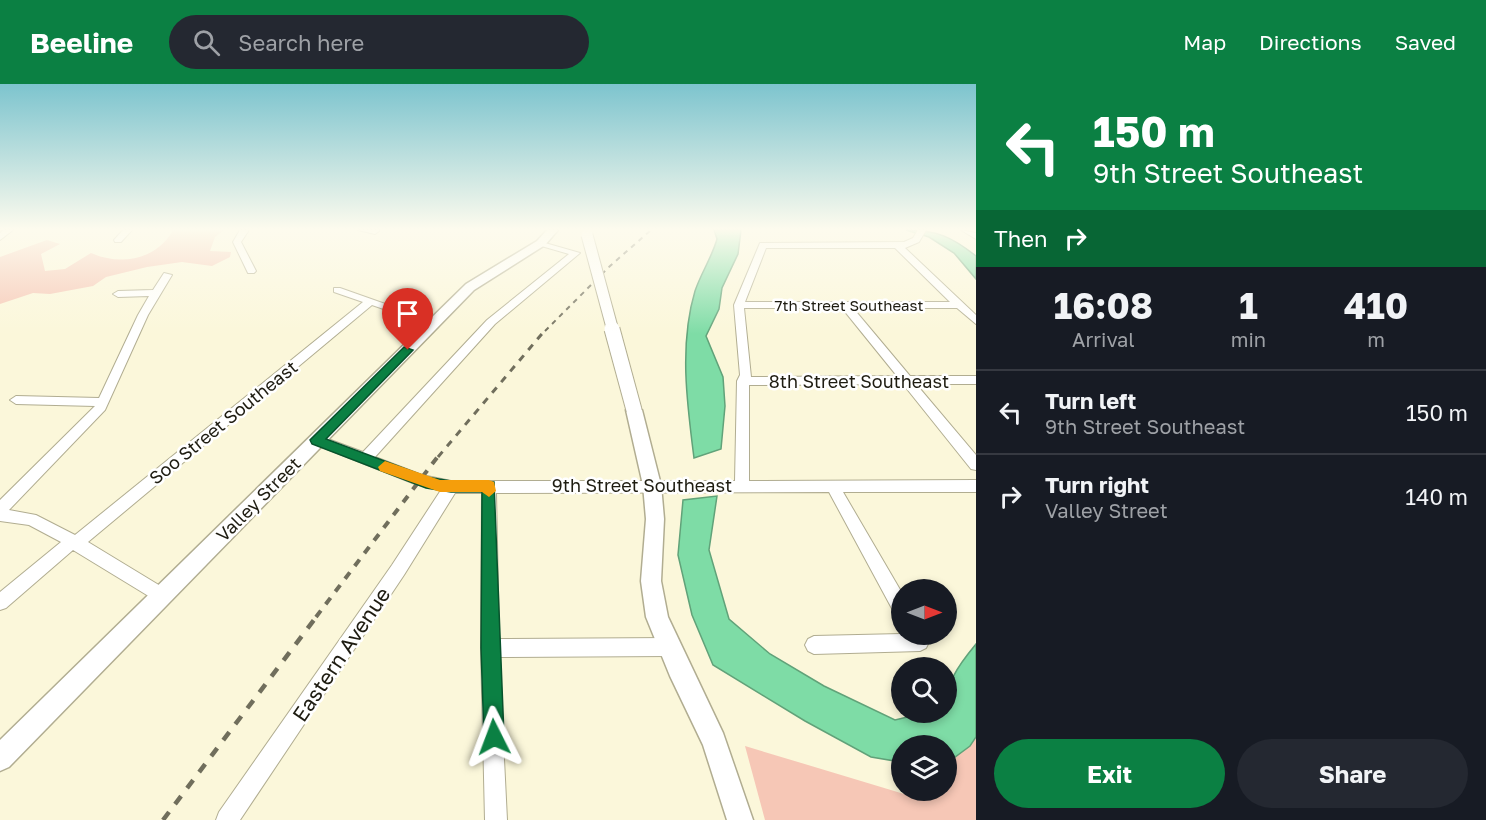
<!DOCTYPE html>
<html lang="en">
<head>
<meta charset="utf-8">
<style>
	body { margin:0; font-family:"Golos Text",sans-serif; background:#242831; color:#f1f3f6; height:100vh; display:flex; flex-direction:column; font-size:22px; white-space:nowrap }
	* { box-sizing:border-box; margin:0 }
	p { font-size:20px; color:#9ea1a6 }
	.icon { flex:none; width:33px; height:33px; fill:none; stroke:currentColor; stroke-width:2; stroke-linecap:round; stroke-linejoin:round }
	.map { position:relative; flex:1; overflow:hidden }
	.details { display:flex; flex-direction:column; background:#171b24; width:510px }
	.details>* { flex:none }
	.hud { background:#0b8043; color:#fff; overflow:hidden }
	.needle { width:39px; rotate:90deg }
	.tools { position:absolute; left:891px; top:495px; display:grid; gap:12px }
	.tools a { display:grid; place-items:center; width:66px; height:66px; border-radius:50%; background:#171b24; box-shadow:0 3px 9px #0003; font-size:30px }
	.pin { position:absolute; display:grid; place-items:center; width:51px; height:51px; color:#fff; margin:-62px -26px; border-radius:50% 50% 50% 0; rotate:-45deg; box-shadow:0 0 6px #0007 }
	.pin .icon { rotate:45deg }
	.me { position:absolute; width:66px; margin:-33px; rotate:357deg; stroke-linejoin:round; filter:drop-shadow(0 0 4px #0008) }
	.turn { display:flex; align-items:center; gap:21px; height:126px; padding:0 18px; font-size:27px }
	.turn .icon { width:78px; height:78px; stroke-width:2.5 }
	.turn b { display:block; font-size:42px; line-height:51px }
	.then { display:flex; align-items:center; height:57px; padding:0 18px; background:#0003; gap:12px; font-size:22px }
	.eta { display:flex; justify-content:space-evenly; align-items:center; height:102px; text-align:center }
	.eta b { font-size:36px; font-weight:700; line-height:42px }
	.primary-button { display:flex; gap:12px; margin-top:auto; padding:12px 18px }
	.primary-button a { flex:1; height:69px; border-radius:36px; background:#0b8043; color:#fff; font-size:24px; font-weight:700; line-height:69px; text-align:center }
	.primary-button a+a { background:#242831; color:#f1f3f6 }
	ul { padding:0; list-style:none }
	li { display:flex; align-items:center; gap:18px; height:84px; padding:0 18px; border-top:2px solid #363941 }
	li div { flex:1 }
	li b { display:block; font-size:22px }
	li em { font-style:normal }
	header { display:flex; align-items:center; gap:36px; box-sizing:border-box; height:84px; padding:0 30px; background:#0b8043; color:#fff }
	header strong { font-size:28px }
	nav { display:flex; gap:33px; margin-inline-start:auto; font-size:21px }
	.search { width:420px; height:54px; background:#242831; display:flex; align-items:center; gap:15px; box-sizing:border-box; padding:0 21px; border-radius:33px; color:#9ea1a6; font-size:22px }
	main { display:flex; flex:1; min-height:0 }
	.map>svg:first-child { display:block }
	.green { fill:#f6c7b6 }
	.water { fill:#7edca6; stroke:#61a279; stroke-width:1.5 }
	.lines { fill:none; stroke-linecap:round; stroke-linejoin:round }
	.minor-casing { stroke:#b1ad91; stroke-width:2 }
	.major-casing { stroke:#b1ad91; stroke-width:3 }
	.minor { fill:#fff; fill-rule:evenodd }
	.major { fill:#fff; fill-rule:evenodd }
	.rail-far3 { stroke:#706e5c; stroke-width:2; stroke-dasharray:5 5; stroke-linecap:butt }
	.rail-far2 { stroke:#706e5c; stroke-width:3; stroke-dasharray:7 7; stroke-linecap:butt }
	.rail-far1 { stroke:#706e5c; stroke-width:4; stroke-dasharray:8 8; stroke-linecap:butt }
	.rail { stroke:#706e5c; stroke-width:4.5; stroke-dasharray:10 10; stroke-linecap:butt }
	.major-bridge-far1-casing { stroke:#b1ad91; stroke-width:13; stroke-linecap:butt }
	.major-bridge-casing { stroke:#b1ad91; stroke-width:17; stroke-linecap:butt }
	.major-bridge-far1 { stroke:#fff; stroke-width:11 }
	.major-bridge { stroke:#fff; stroke-width:15 }
	.route { fill:#0b8043; stroke:#07532c; stroke-width:1.5 }
	.slow { fill:#f59e0b }
	.labels { text-anchor:middle; dominant-baseline:central; stroke-width:5; stroke-linejoin:round; paint-order:stroke }
	.far-street-label { font-size:15px; fill:#1e1c11; stroke:#fff }
	.street-label { font-size:18px; fill:#1e1c11; stroke:#fff }
	.near-street-label { font-size:21px; fill:#1e1c11; stroke:#fff }
</style>
</head>
<body>
<header>
<strong>Beeline</strong>
<div class="search"><svg class="icon" aria-label="search" viewBox="0 0 24 24"><circle cx="10" cy="10" r="6"/><path d="M15 15l6 6"/></svg>Search here</div>
<nav><a>Map</a><a>Directions</a><a>Saved</a></nav>
</header>
<main>
<div class="map">
<svg width="976" height="736" viewBox="0 0 976 736">
	<rect width="100%" height="100%" fill="#fbf7da"/>
	<!-- green -->
	<g class="green">
		<path d="M173,146H224L215,153L210,167L231,168L230,173L212,182L182,178L147,183L106,193L93,202L50,210L33,209L0,220V173L47,156L60,160L41,170L45,187L65,185L91,169C120,182 157,176 173,146Z"/>
		<polygon points="976,631 976,736 765,736 745,662 924,716 923,707 946,706 946,662"/>
	</g>
	<!-- water -->
	<g class="water">
		<path d="M714,146H741L738,170L722,204L719,225L706,252L723,293L725,322L721,365L694,374C687,320 679,260 695,207C701,189 712,173 717,155Z"/>
		<path d="M906,146C937,146 952,153 976,172V195L954,169L929,153Z"/>
		<path d="M717,412L709,466L729,535L770,570L824,602L895,636L924,629L946,628C946,598 957,583 976,560V653L970,662L947,679L946,662H902L901,678L871,673L805,637L713,581L692,531L678,471L683,416Z"/>
	</g>
	<g class="lines">
		<!-- minor casing -->
		<g class="minor-casing">
			<g id="minor">
				<polygon points="3,146 13,146 0,156 0,149"/>
				<polygon points="123,146 132,146 121,158 115,158 114,156"/>
				<polygon points="240,146 249,146 241,158 256,187 254,189 248,189 233,158"/>
				<polygon points="358,146 379,146 379,147 375,150"/>
				<path d="M918,146H926L919,158L905,164L976,231V240L957,224H853L910,292H976V300H916L976,371V386L971,385L903,300L749,301V397L976,396V408H843L902,509V534L896,532L829,408L496,409L499,555L669,554L675,557L678,563L675,569L669,572L499,573L507,736H485L481,564L482,409H455L404,491L240,736H216L219,728L392,481L441,406L415,400L312,359L310,356L317,351L363,368L487,236L569,170L538,161V157L580,169L495,240L375,373L422,391L451,397H735L737,297L740,291L734,221L760,159L904,158L913,154ZM766,164H895L950,218H745ZM744,224H842L897,292L751,293Z"/>
				<polygon points="961,146 976,149 976,155"/>
				<polygon points="164,189 172,191 148,231 105,326 9,426 36,431 75,451 363,218 334,208 334,204 340,204 439,239 438,241 430,241 372,221 88,458 167,506 169,511 167,516 161,519 155,516 73,466 6,524 0,526 0,508 61,458 29,441 0,437 0,416 95,322 16,320 10,316 16,312 99,314 138,231 149,212 118,213 113,210 118,207 153,206"/>
				<polygon points="902,550 926,550 929,558 926,564 920,567 814,570 808,567 805,561 808,555 814,552"/>
			</g>
		</g>
		<!-- major casing -->
		<g class="major-casing">
			<g id="major">
				<polygon points="547,146 558,146 545,161 474,206 9,683 0,687 0,656 466,200 537,157"/>
				<polygon points="634,321 642,326 661,401 664,435 661,497 668,533 723,649 753,736 727,736 703,661 670,592 646,533 641,497 646,435 643,401 626,326"/>
			</g>
		</g>
		<!-- minor -->
		<use href="#minor" class="minor"/>
		<!-- major -->
		<use href="#major" class="major"/>
		<!-- rail-far3 -->
		<polyline class="rail-far3" points="545,247 610,182 651,146"/>
		<!-- rail-far2 -->
		<polyline class="rail-far2" points="438,373 546,245"/>
		<!-- rail-far1 -->
		<polyline class="rail-far1" points="316,533 439,371"/>
		<!-- rail -->
		<polyline class="rail" points="163,736 317,532"/>
		<!-- major-bridge-far1 casing -->
		<g class="major-bridge-far1-casing">
			<polyline id="major-bridge-far1" points="587,151 613,247"/>
		</g>
		<!-- major-bridge casing -->
		<g class="major-bridge-casing">
			<polyline id="major-bridge" points="612,245 634,326"/>
		</g>
		<!-- major-bridge-far1 -->
		<use href="#major-bridge-far1" class="major-bridge-far1"/>
		<!-- major-bridge -->
		<use href="#major-bridge" class="major-bridge"/>
	</g>
	<!-- sky -->
	<linearGradient id="sky" x2="0" y2="1"><stop stop-color="#7dc4ce"/><stop offset="0.58" stop-color="#fdfbee"/><stop offset="1" stop-color="#fdfbee" stop-opacity="0"/></linearGradient>
	<rect width="976" height="250" fill="url(#sky)"/>
	<!-- route -->
	<polygon class="route" points="404,263 413,266 326,355 427,393 451,397 494,398 504,653 501,660 494,663 487,660 484,653 481,564 482,408 451,408 426,404 312,360 310,356"/>
	<!-- slow -->
	<polygon class="slow" points="385,377 440,396 489,396 494,398 496,407 489,413 482,408 440,408 380,387 378,383"/>
	<g class="labels">
		<!-- far-street labels -->
		<g class="far-street-label">
			<text x="849" y="221">7th Street Southeast</text>
		</g>
		<!-- street labels -->
		<g class="street-label">
			<text x="859" y="297">8th Street Southeast</text>
			<text transform="translate(223 338) rotate(-39)">Soo Street Southeast</text>
			<text x="642" y="401">9th Street Southeast</text>
			<text transform="translate(258 415) rotate(-45)">Valley Street</text>
		</g>
		<!-- near-street labels -->
		<g class="near-street-label">
			<text transform="translate(341 570) rotate(-56)">Eastern Avenue</text>
		</g>
	</g>
</svg>
<div class="tools">
<a><svg class="needle" viewBox="-14 -14 28 28"><path d="M0-13l5 13h-10z" fill="#e53935"/><path d="M0 13l5-13h-10z" fill="#9ea1a6"/></svg></a>
<a><svg class="icon" aria-label="search" viewBox="0 0 24 24"><circle cx="10" cy="10" r="6"/><path d="M15 15l6 6"/></svg></a>
<a><svg class="icon" aria-label="layers" viewBox="0 0 24 24"><path d="M12 4l9 5-9 5-9-5zM3 14l9 5 9-5"/></svg></a>
</div>
<div class="pin" style="left:408px;top:266px;background:#d93025"><svg class="icon" aria-label="arrive" viewBox="0 0 24 24"><path d="M6 21V4h12l-3 4 3 4H6"/></svg></div>
<svg class="me" style="left:494px;top:653px" viewBox="-20 -20 40 40"><path d="M0-17L14 15 0 8-14 15z" fill="#0b8043" stroke="#fff" stroke-width="4"/></svg>
</div>
<section class="details">
<div class="hud">
<div class="turn"><svg class="icon" aria-label="left" viewBox="0 0 24 24"><path d="M17 20v-9H6M10 6l-5 5 5 5"/></svg><div><b>150 m</b>9th Street Southeast</div></div>
<div class="then">Then<svg class="icon" aria-label="right" viewBox="0 0 24 24"><path d="M7 20v-9h11M14 6l5 5-5 5"/></svg></div>
</div>
<div class="eta">
<div><b>16:08</b><p>Arrival</p></div>
<div><b>1</b><p>min</p></div>
<div><b>410</b><p>m</p></div>
</div>
<ul>
<li><svg class="icon" aria-label="left" viewBox="0 0 24 24"><path d="M17 20v-9H6M10 6l-5 5 5 5"/></svg><div><b>Turn left</b><p>9th Street Southeast</p></div><em>150 m</em></li>
<li><svg class="icon" aria-label="right" viewBox="0 0 24 24"><path d="M7 20v-9h11M14 6l5 5-5 5"/></svg><div><b>Turn right</b><p>Valley Street</p></div><em>140 m</em></li>
</ul>
<div class="primary-button"><a>Exit</a><a>Share</a></div>
</section>
</main>
</body>
</html>
